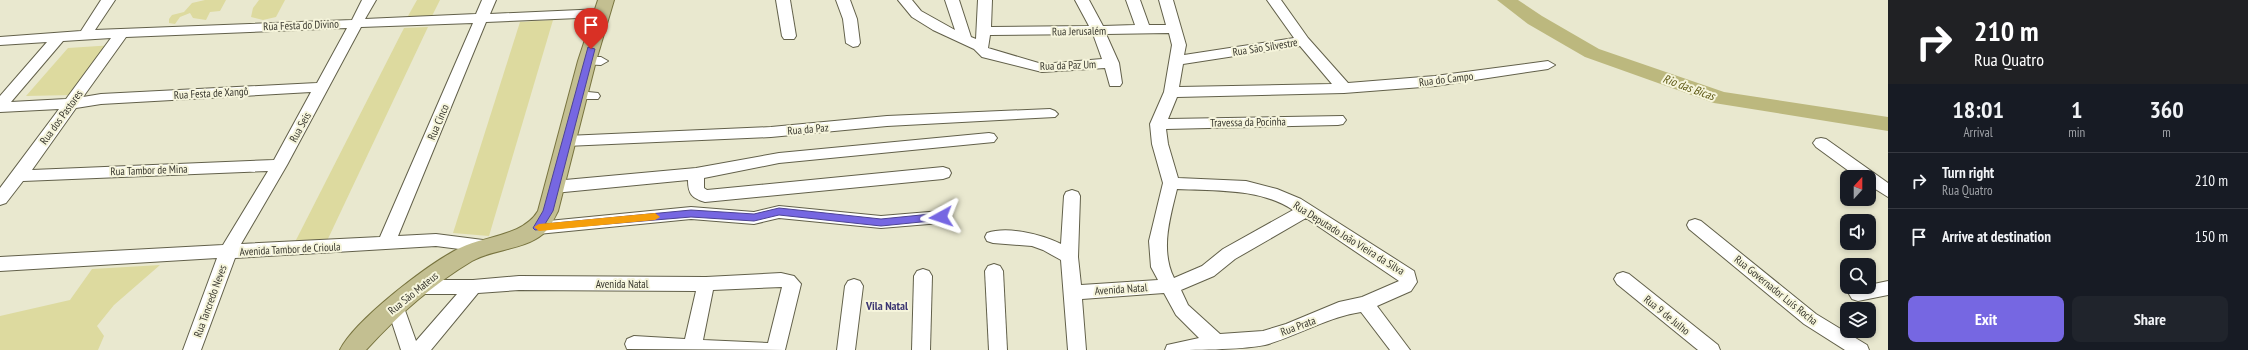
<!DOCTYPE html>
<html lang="en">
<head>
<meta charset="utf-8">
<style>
	body { margin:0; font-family:"PT Sans Narrow",sans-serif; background:#20242c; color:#f1f3f6; height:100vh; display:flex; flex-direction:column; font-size:15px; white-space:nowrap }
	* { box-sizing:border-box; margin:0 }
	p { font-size:13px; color:#9ea1a6 }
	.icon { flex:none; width:22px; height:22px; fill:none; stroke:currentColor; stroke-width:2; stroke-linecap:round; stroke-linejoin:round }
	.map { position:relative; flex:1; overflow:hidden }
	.sheet { display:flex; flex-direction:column; background:#171b24; width:360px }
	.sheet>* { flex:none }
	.banner { background:#202124; color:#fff; overflow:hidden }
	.needle { width:26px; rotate:21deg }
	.fabs { position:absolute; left:1840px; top:170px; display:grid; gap:8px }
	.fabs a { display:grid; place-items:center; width:36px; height:36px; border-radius:8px; background:#171b24; box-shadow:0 2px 6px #0003; font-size:20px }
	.pin { position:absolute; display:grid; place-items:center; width:34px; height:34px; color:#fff; margin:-41px -17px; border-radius:50% 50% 50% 0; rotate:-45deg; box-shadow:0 0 4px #0007 }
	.pin .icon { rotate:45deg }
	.me { position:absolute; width:44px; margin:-22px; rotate:265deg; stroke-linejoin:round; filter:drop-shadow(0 0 3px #0008) }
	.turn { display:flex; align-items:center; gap:14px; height:84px; padding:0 20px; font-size:18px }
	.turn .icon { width:52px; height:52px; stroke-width:2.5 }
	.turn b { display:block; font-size:28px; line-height:34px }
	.eta { display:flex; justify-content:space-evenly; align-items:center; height:68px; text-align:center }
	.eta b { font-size:24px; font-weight:600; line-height:28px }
	.button { display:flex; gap:8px; margin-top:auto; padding:8px 20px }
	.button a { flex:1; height:46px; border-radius:8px; background:#7667e2; color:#fff; font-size:16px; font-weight:600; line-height:46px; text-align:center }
	.button a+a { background:#20242c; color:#f1f3f6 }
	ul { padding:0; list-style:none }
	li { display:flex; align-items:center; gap:12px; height:56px; padding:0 20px; border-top:1px solid #363941 }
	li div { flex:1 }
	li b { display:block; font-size:15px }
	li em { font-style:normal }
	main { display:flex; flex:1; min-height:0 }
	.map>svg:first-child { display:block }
	.green { fill:#ddda9f }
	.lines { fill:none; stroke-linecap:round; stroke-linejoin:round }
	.river { fill:#bcb87e; fill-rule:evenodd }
	.minor-casing { stroke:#62604a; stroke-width:2 }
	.major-casing { stroke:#78743f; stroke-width:2 }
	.minor { fill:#fff; fill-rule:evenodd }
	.major { fill:#c3bf91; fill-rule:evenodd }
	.route { fill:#7667e2; stroke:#4d4393 }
	.slow { fill:#f59e0b }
	.labels { text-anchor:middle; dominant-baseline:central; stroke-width:4; stroke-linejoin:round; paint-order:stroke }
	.street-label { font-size:11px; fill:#38372e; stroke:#f6f5dc }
	.water-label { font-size:12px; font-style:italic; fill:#5c5712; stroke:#f6f5dc }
	.neighbourhood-label { font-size:12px; font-weight:bold; fill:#3c3672; stroke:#f6f5dc }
</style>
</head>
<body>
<main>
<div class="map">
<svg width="1888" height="350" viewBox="0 0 1888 350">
	<rect width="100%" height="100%" fill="#e9e8cf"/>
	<!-- green -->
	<g class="green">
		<polygon points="205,0 226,0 220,11 210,12 206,20 193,18 190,13 180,17 175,24 169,23 169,19 172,15 184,12 192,3"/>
		<polygon points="259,0 285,0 276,17 263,20 251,17 253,8"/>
		<polygon points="417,0 440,0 432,16 408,16"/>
		<polygon points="553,20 489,236 453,233 520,22"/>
		<polygon points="428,27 326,243 295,242 404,28"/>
		<polygon points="114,45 73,95 26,96 68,48"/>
		<polygon points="160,265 114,305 97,326 104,336 98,350 0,350 0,316 70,300 92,269"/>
	</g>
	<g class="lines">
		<!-- river -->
		<polygon class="river" points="1497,0 1518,0 1542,16 1599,49 1724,92 1888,117 1888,131 1714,103 1585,57 1528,24"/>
		<!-- minor casing -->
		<g class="minor-casing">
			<g id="minor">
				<path d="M101,0H115L95,30L352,20L362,0H376L365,19L476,14L482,0H496L490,14L602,9L609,13L602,17L486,22L398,236L436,234L483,240L489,241L492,246L489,251L483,252L436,246L235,258L201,350H183L217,258L0,271V257L223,245L268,171L23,181L6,203L0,205V188L59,109L0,112V96L47,42L0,45V37L81,31ZM473,23L380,237L241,244L287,165L361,27ZM347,28L317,83L101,94L83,97L126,37ZM111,38L66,99L11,102L63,41ZM311,92L274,160L32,170L76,108L101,104Z"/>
				<polygon points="776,0 790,0 796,36 794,39 784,39 782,36"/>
				<polygon points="836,0 850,0 857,19 860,43 858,46 853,47 846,43 843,19"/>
				<path d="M898,0H912L921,11L955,30L945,0H959L971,37L976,39L978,0H992L991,27L1089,26L1075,0H1089L1103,26L1135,25L1126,0H1140L1149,25H1166L1159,0H1173L1186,45L1184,55L1294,38L1267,0H1281L1308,38L1348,83L1435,76L1548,61L1555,65L1548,69L1435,86L1344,93L1177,97L1168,119L1343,116L1346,120L1343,124L1338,125L1166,129L1168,144L1178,178L1246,181L1277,189L1301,199L1414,271L1417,282L1411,291L1377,306L1410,350H1390L1361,312C1328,317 1297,336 1265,345C1239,350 1193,350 1165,350L1167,345L1199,338L1176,315L1164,293L1082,299L1086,350H1068L1061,260L1043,250L1032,246L993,243L987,241L985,237L987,233C1007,226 1042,234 1061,244L1064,196L1066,192L1072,190L1078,192L1080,196L1078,257L1081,285L1158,280L1151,267L1149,241L1163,183L1152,144L1150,124L1164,92L1172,45L1169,33L1106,34L1119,63L1122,83L1120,86H1110L1105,68L1042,72L982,57L974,49L933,30L912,17ZM1093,34L1102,59L1042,64L988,48L990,35ZM1300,46L1332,84L1179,87L1183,64ZM1177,189C1216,191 1260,188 1293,210L1223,249L1202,266L1174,278C1160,250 1170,218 1177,189ZM1306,218L1399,281L1362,297L1339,302L1286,324L1263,331L1220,334L1188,305L1181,290L1214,276L1235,259Z"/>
				<polygon points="587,57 601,57 608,61 601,65 582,64 580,61"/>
				<polygon points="578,91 598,93 600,96 598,99 573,99 571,96 573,93"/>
				<polygon points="1050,109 1055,111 1058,114 1055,117 887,126 771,137 566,146 561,145 558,141 561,137 566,136 771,127 887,116"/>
				<path d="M989,133L994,134L997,138L994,142L779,163L704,178V188L707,190L943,167L949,169L951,173L949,177L943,179L705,202C692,198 688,194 688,180L554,193L548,191L546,187L548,183L554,181L696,168L779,153Z"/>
				<polygon points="1821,138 1826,139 1888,183 1888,197 1869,185 1869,177 1857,177 1816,147 1813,143 1816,139"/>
				<polygon points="779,206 881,216 941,211 947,213 949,217 947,221 941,223 881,228 779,218 754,224 691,219 538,234 532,232 530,228 532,224 538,222 691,207 754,212"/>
				<polygon points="1695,219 1701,221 1816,314 1867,345 1869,350 1845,350 1804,324 1689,229 1687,225 1689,221"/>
				<polygon points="994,264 1000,266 1003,271 1007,350 989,350 985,271 988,266"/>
				<polygon points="923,269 929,271 932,276 930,350 912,350 914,276 917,271"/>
				<polygon points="1623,272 1629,274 1718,345 1720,350 1698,350 1617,284 1614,279 1617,274"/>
				<path d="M781,273L794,276L801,284L785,350L627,349L625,344L627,339L634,336L685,339L696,291L519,290L478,293L431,350H401L387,307L390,302L396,300L402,302L416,341L457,294H421L415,292L412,287L415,282L421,280H473L519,276L706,277ZM782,287L768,343L703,340L713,290Z"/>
				<polygon points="854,279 860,281 863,286 855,350 837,350 845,286 848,281"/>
				<polygon points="1888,281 1888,295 1858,301 1852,299 1849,294 1852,289 1869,287 1869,285"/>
			</g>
		</g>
		<!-- major casing -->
		<g class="major-casing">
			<path id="major" d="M598,0H614L596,61L558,211C554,219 550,228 543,234C524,250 493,249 472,261C432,285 397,316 366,350H340C355,320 429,263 460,248C485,236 523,236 538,211L578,61Z"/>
		</g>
		<!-- minor -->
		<use href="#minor" class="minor"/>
		<!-- major -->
		<use href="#major" class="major"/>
	</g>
	<!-- route -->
	<polygon class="route" points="588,47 595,49 553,211 545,224 691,210 754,214 779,208 881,219 941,213 946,217 941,220 881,226 779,215 754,221 691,217 535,230 533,228 543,211"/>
	<!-- slow -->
	<polygon class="slow" points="655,213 660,217 655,220 539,231 534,227 539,224"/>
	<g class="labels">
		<!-- street labels -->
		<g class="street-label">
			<text transform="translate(301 25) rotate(-2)">Rua Festa do Divino</text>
			<text transform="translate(1079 31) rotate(-1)">Rua Jerusalém</text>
			<text transform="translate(1265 47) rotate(-9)">Rua São Silvestre</text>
			<text transform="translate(1068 65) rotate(-2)">Rua da Paz Um</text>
			<text transform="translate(1446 79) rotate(-7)">Rua do Campo</text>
			<text transform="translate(211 93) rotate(-3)">Rua Festa de Xangô</text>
			<text transform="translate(61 117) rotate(-54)">Rua dos Pastores</text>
			<text transform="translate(438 122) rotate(-67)">Rua Cinco</text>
			<text transform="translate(1248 122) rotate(-1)">Travessa da Pocinha</text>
			<text transform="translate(300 127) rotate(-61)">Rua Seis</text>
			<text transform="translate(808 129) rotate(-5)">Rua da Paz</text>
			<text transform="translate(149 170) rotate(-2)">Rua Tambor de Mina</text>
			<text transform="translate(1349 238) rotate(32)">Rua Deputado João Vieira da Silva</text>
			<text transform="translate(290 249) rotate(-3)">Avenida Tambor de Crioula</text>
			<text x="622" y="284">Avenida Natal</text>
			<text transform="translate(1121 289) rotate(-4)">Avenida Natal</text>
			<text transform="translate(1776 290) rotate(39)">Rua Governador Luís Rocha</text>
			<text transform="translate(413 293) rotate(-39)">Rua São Mateus</text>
			<text transform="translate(210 301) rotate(-70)">Rua Tancredo Neves</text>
			<text transform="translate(1667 315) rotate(39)">Rua 9 de Julho</text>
			<text transform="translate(1298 326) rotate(-20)">Rua Prata</text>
		</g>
		<!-- water labels -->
		<g class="water-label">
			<text transform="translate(1689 87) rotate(20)">Rio das Bicas</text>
		</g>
		<!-- neighbourhood labels -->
		<g class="neighbourhood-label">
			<text x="887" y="305">Vila Natal</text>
		</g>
	</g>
</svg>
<div class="fabs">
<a><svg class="needle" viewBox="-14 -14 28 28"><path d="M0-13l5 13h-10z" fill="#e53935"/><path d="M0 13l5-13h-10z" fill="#9ea1a6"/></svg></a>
<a><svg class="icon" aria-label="sound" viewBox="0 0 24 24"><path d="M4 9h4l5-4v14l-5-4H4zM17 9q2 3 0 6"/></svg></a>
<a><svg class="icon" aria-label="search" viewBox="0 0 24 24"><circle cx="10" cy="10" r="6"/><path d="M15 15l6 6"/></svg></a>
<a><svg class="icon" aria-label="layers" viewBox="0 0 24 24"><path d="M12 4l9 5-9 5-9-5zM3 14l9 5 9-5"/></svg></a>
</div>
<div class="pin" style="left:591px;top:49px;background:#d93025"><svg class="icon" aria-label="arrive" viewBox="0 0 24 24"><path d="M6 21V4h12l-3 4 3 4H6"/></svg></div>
<svg class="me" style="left:941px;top:217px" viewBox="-20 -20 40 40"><path d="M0-17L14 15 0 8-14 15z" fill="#7667e2" stroke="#fff" stroke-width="4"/></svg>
</div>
<section class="sheet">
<div class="banner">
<div class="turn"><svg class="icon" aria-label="right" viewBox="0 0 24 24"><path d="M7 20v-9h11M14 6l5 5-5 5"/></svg><div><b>210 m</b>Rua Quatro</div></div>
</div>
<div class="eta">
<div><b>18:01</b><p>Arrival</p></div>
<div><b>1</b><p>min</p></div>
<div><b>360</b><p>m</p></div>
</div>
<ul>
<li><svg class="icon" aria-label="right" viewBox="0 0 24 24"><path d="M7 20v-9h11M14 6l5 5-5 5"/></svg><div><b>Turn right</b><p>Rua Quatro</p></div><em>210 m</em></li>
<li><svg class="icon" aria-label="arrive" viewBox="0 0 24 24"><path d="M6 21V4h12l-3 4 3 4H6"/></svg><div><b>Arrive at destination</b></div><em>150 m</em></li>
</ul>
<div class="button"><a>Exit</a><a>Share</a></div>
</section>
</main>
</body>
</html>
